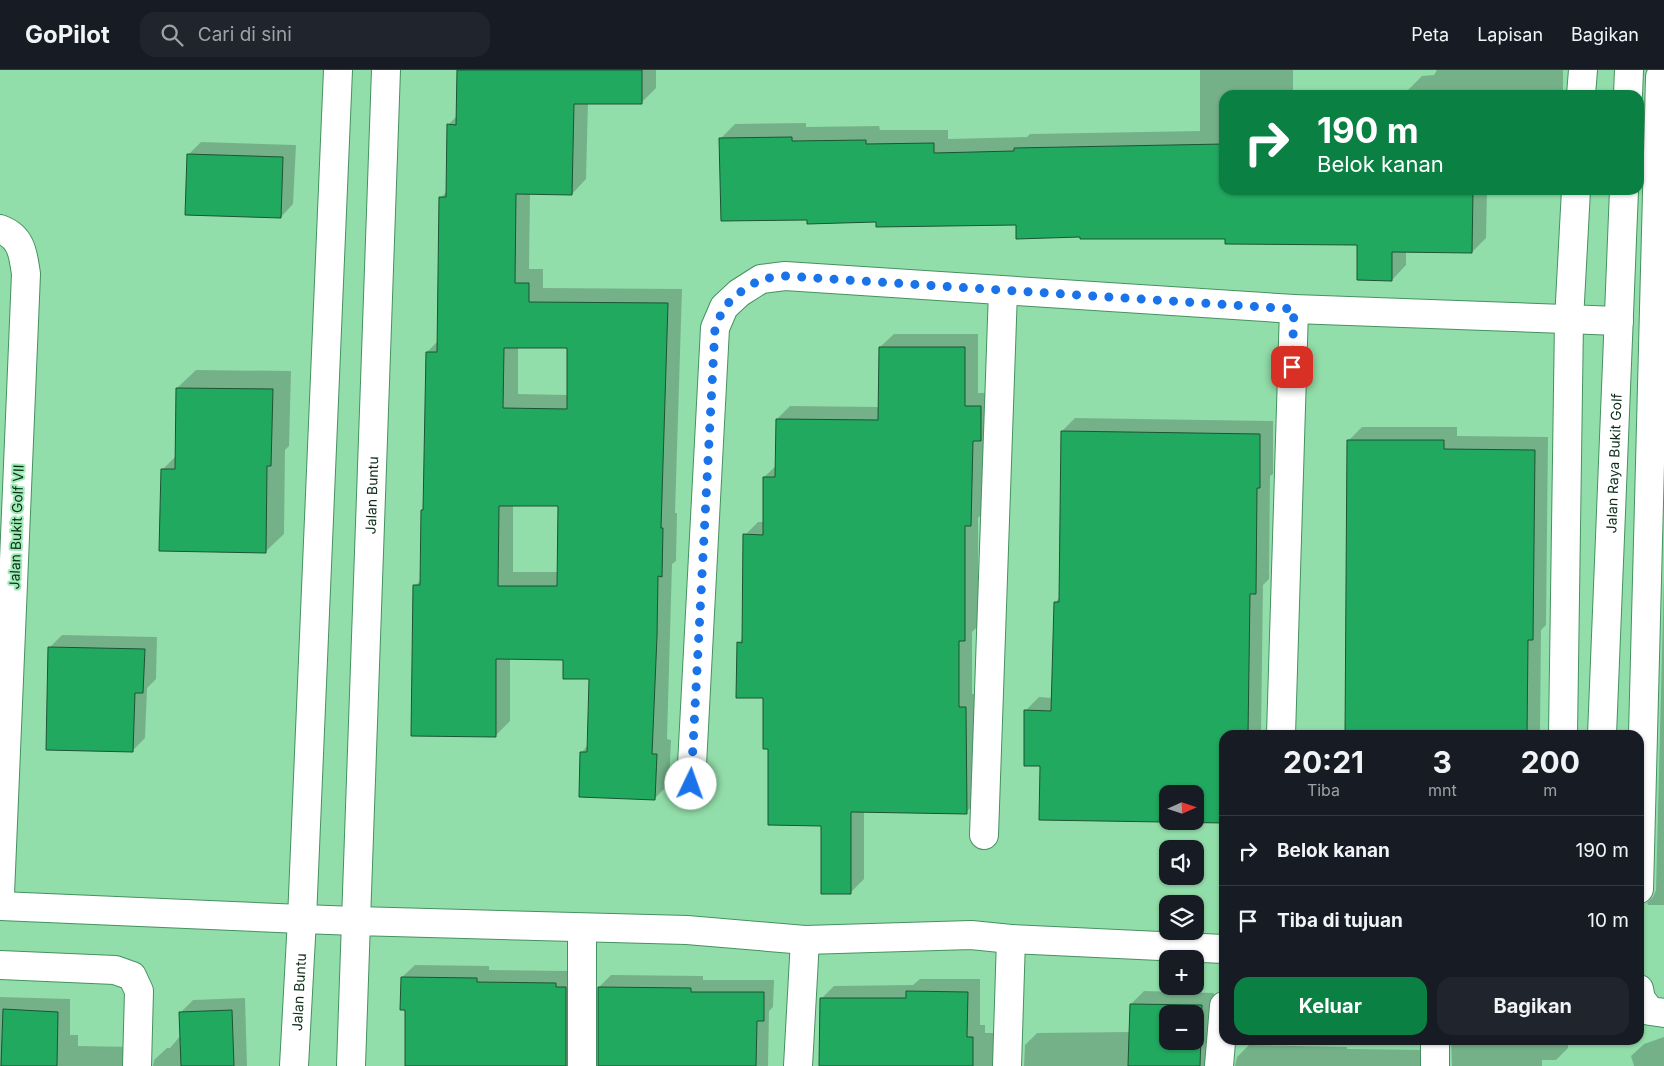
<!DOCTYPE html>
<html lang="id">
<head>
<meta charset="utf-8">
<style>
	body { margin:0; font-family:Inter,sans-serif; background:#20242c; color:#f1f3f6; height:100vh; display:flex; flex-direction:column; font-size:19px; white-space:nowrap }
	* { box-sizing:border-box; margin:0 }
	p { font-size:16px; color:#9ea1a6 }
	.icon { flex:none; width:28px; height:28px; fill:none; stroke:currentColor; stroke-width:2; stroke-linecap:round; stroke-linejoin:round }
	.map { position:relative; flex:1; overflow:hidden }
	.side { position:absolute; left:1219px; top:660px; width:425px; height:315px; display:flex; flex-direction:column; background:#171b24; border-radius:15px; box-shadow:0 1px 4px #0004 }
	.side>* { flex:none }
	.hud { position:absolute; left:1219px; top:20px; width:425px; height:105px; border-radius:15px; box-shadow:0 1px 4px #0004; background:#0b8043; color:#fff; overflow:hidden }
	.needle { width:32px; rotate:87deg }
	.buttons { position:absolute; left:1159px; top:715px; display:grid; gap:10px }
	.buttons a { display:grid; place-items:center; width:45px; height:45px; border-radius:10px; background:#171b24; box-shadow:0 1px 4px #0004; font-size:25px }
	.pin { position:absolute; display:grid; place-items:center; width:42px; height:42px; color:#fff; margin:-21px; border-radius:10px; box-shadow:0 2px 8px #0006 }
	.me { position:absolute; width:55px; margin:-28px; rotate:3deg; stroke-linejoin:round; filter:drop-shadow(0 0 4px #0008) }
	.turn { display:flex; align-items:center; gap:18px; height:105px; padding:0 15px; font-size:22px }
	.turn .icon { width:65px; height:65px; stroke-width:2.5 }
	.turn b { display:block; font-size:35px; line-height:42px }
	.eta { display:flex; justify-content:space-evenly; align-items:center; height:85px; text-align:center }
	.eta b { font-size:30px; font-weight:700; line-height:35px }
	.cta { display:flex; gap:10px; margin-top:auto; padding:10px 15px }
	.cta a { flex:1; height:58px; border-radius:15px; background:#0b8043; color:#fff; font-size:20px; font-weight:700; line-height:58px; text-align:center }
	.cta a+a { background:#20242c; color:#f1f3f6 }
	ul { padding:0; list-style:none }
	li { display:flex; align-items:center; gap:15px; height:70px; padding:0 15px; border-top:1px solid #363941 }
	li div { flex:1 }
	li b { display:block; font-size:19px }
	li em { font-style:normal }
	header { display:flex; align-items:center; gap:30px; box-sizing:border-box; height:70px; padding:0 25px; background:#171b24; border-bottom:1px solid #363941 }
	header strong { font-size:24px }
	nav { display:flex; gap:28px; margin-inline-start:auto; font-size:18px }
	.search { width:350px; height:45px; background:#20242c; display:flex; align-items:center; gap:12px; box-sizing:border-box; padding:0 18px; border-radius:15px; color:#9ea1a6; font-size:19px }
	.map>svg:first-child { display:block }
	.shadow { fill:#0003; fill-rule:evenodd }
	.building { fill:#22a960; stroke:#1a5532; fill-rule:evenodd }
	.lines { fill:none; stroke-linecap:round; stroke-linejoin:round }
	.street-casing { stroke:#469161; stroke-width:30 }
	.secondary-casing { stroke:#469161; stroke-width:30 }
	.street { stroke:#fff; stroke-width:28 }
	.secondary { stroke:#fff; stroke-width:28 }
	.route { stroke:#1a73e8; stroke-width:9; stroke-dasharray:0 16.2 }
	.labels { text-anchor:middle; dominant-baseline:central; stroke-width:4; stroke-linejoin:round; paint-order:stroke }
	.street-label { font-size:14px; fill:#0c2c18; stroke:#9fecb7 }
</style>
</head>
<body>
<header>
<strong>GoPilot</strong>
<div class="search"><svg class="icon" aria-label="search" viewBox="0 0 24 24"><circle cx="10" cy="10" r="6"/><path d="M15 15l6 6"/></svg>Cari di sini</div>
<nav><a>Peta</a><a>Lapisan</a><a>Bagikan</a></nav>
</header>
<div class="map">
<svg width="1664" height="996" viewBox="0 0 1664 996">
	<rect width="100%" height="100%" fill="#92deaa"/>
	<!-- shadow -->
	<g class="shadow">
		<path d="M458,0H656V18L641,33H588L586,109L572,124L530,123L529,199H543V218L682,219L675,443H677L676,491L672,494L667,669L671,670L669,714L655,728L582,682L588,675L591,608L565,589L510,588V651L495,666L415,516L422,509V440L424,438L427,282L438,271L441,128L447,121L448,55L458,45ZM518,277H568V325L518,324ZM513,435H560L558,502H513Z"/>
		<polygon points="1200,0 1293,0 1293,25 1224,25 1224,120 1487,120 1486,168 1472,182 1406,181 1406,195 1392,210 1358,174 1226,167 1081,166 1017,153 877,151 721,68 735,54 806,53 806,57 879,56 880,60 948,60 948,69 1027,67 1030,64 1200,61"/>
		<polygon points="1437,0 1563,0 1563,25 1408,25 1408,20 1422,6 1434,5"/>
		<polygon points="201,72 296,75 293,134 281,147 188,85"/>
		<polygon points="894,264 978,264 978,323 994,323 984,442 978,448 978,556 972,562 972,624 979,624 980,729 966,742 864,741 864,809 850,823 822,754 769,678 764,627 738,573 743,568 745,465 758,452 764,452 764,407 777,395 777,349 790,336 879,337 880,277"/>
		<polygon points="196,300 291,301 289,376 285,380 284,464 265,482 162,400 177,385 177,318"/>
		<polygon points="1075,348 1273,351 1273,404 1270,406 1269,509 1263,515 1261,665 1224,665 1195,751 1195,724 1041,695 1025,641 1039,627 1053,628 1055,533 1060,527 1062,361"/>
		<polygon points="1362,357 1457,357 1457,366 1548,367 1546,555 1541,560 1540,665 1346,665 1349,370"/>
		<polygon points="1664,505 1664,835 1648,835 1647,833 1653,827 1656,820"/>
		<polygon points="62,565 157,567 156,609 147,618 145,668 132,681 49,578"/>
		<polygon points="415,895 489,896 489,900 568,901 568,905 578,905 586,996 406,996 406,939 402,907"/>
		<polygon points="611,905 703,906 703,910 774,910 773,937 769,941 768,996 599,996 599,917"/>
		<polygon points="920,909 980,909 980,955 985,955 985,963 1004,963 1011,996 820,996 821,929 834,916 913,915"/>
		<path d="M1144,921L1214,923L1212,996H1024L1025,975L1037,963L1130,962L1131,934ZM1168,944H1195V971H1168Z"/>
		<polygon points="0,927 70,929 70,965 78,965 78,976 134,977 141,996 0,996"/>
		<polygon points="245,928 247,996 153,996 154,990 167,978 170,978 181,965 181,942 193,930"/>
		<polygon points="1664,967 1664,996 1634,996 1631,986 1644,974"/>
		<polygon points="1451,970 1568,970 1568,978 1556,990 1542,990 1542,996 1452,996"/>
		<polygon points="1249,975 1347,977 1347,979 1431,980 1438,996 1235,996 1237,987"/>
	</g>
	<!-- building -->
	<g class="building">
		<path d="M457,0H642V34H574L572,125L516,124L515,213H529V232L668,233L661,458H663L662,507L658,506L657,566L652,684H657L655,730L579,727L580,682H587L589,609H563V590L496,589V667L411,666L413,515H420L421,440H423L426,282H437L439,127H446L447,54L456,55ZM504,278H567V339L503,338ZM499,436H558L557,516H498Z"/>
		<polygon points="792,67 792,71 866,70 866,74 934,73 934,83 1014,81 1014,78 1224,74 1224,120 1473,120 1472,183 1392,182 1392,211 1357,210 1357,175 1225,174 1225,169 1080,169 1080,167 1016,169 1016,155 876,157 876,152 807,154 807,150 721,151 719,68"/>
		<polygon points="187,84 283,87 281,148 185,145"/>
		<polygon points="879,277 965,277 965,336 981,336 981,371 973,371 971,456 965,456 965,571 959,571 959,637 966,637 967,744 851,742 851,824 821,824 821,756 768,755 768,679 763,679 763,628 736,628 737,572 742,573 743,464 763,465 763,407 775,407 776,349 878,350"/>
		<polygon points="176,318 273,319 271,396 267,396 266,483 159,481 161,399 175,399"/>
		<path d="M1061,361L1260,364V418H1257L1256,524H1250L1248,665H1224V753L1039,750L1040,696H1024V640L1051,641L1054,532H1059ZM1168,724H1195V751H1168Z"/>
		<polygon points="1347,370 1444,370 1444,379 1535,380 1533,570 1528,570 1527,665 1345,665"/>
		<polygon points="48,577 145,579 143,623 135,623 133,682 46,680"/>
		<polygon points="401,907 477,908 477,912 556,913 556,917 566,917 566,996 405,996 405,940 400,940"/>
		<polygon points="598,917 691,918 691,922 764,922 764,951 757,951 756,996 598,996"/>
		<polygon points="906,921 968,922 967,967 973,967 973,996 819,996 820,928 906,928"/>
		<path d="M1130,934L1202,935L1200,996H1128ZM1168,944H1195V971H1168Z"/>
		<polygon points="3,939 58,942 57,996 1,996"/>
		<polygon points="232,940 234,996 181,996 179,942"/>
	</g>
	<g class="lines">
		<!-- street casing -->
		<g class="street-casing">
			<g id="street">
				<polyline points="1581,25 1583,0"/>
				<polyline points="1628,25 1629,0"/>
				<path d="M0,159C22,167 23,184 26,204L0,824"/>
				<polyline points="1281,665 1294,239"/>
				<polyline points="1563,665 1569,250 1576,120"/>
				<path id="s1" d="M1602,665L1624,120"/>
				<polyline points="691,714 715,258 724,237 739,223 761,209 785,206 1294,239 1619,251"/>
				<polyline points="984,765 1003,221"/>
				<polyline points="1639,819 1660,7 1663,0"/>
				<polyline points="0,836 302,849"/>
				<polyline points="582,858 582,996"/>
				<polyline points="0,895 115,900 132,906 139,921 137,996"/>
				<polyline points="1639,919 1641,929 1650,941 1664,943"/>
				<polyline points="351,996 356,851 687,860 805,870 971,865 1011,869 1224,879"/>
				<polyline points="798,996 805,870"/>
				<polyline points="1007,996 1011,869"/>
				<polyline points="1219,996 1224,936"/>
				<polyline points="1435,996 1435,970"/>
			</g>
		</g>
		<!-- secondary casing -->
		<g class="secondary-casing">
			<g id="secondary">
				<path id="s2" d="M302,849L356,851L386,0"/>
				<path id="s3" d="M294,996L302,849L338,0"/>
			</g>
		</g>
		<!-- street -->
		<use href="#street" class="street"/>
		<!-- secondary -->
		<use href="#secondary" class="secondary"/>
	</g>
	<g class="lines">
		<!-- route -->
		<polyline class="route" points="691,714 715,258 724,237 739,223 761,209 785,206 1294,239 1292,297"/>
	</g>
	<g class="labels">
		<!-- street labels -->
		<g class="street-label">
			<text stroke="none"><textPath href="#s1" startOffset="272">Jalan Raya Bukit Golf</textPath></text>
			<text stroke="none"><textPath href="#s2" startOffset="480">Jalan Buntu</textPath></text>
			<text transform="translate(16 457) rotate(-88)">Jalan Bukit Golf VII</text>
			<text stroke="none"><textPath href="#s3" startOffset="74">Jalan Buntu</textPath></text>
		</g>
	</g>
</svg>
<div class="buttons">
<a><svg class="needle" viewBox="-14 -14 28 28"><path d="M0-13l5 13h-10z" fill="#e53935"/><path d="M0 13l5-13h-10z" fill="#9ea1a6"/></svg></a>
<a><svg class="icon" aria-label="sound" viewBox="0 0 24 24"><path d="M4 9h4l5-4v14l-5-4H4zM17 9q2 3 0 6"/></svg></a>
<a><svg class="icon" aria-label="layers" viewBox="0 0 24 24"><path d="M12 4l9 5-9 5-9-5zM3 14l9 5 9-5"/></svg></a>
<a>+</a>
<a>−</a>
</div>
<div class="pin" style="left:1292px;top:297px;background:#d93025"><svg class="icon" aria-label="arrive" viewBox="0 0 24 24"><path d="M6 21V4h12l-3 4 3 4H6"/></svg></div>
<svg class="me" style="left:691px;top:714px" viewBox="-20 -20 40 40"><circle r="19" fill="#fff"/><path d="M0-13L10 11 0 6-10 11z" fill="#1a73e8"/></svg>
<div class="hud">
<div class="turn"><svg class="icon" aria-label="right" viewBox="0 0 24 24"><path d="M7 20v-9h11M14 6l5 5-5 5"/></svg><div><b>190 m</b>Belok kanan</div></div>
</div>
<section class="side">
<div class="eta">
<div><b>20:21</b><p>Tiba</p></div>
<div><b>3</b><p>mnt</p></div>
<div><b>200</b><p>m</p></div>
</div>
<ul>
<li><svg class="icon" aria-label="right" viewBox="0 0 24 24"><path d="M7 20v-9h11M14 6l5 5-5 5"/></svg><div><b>Belok kanan</b></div><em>190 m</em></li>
<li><svg class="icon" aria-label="arrive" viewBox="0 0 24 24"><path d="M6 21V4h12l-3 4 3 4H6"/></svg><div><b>Tiba di tujuan</b></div><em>10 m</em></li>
</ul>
<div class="cta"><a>Keluar</a><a>Bagikan</a></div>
</section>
</div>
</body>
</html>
